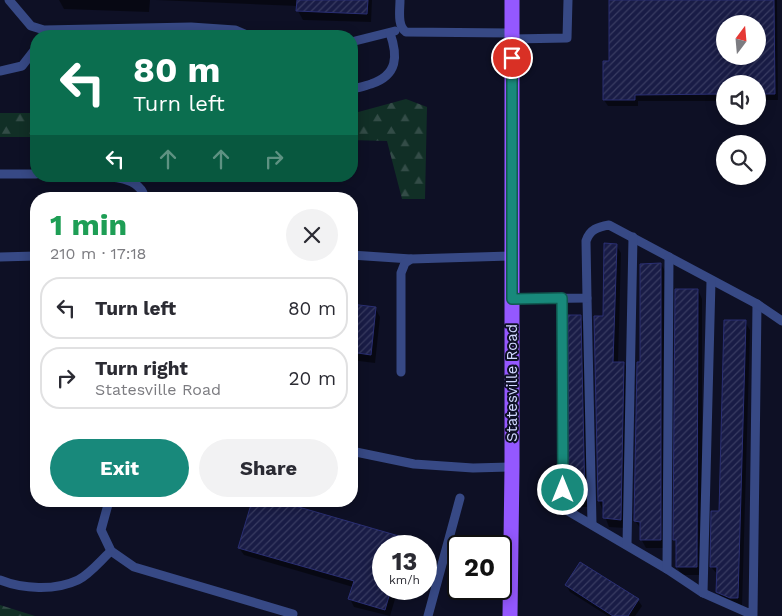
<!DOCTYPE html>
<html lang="en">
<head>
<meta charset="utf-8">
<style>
	body { margin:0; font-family:"Work Sans",sans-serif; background:#f2f2f3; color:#2b2b33; height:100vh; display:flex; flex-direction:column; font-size:19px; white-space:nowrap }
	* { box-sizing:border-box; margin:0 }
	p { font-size:16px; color:#7c7c81 }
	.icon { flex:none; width:28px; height:28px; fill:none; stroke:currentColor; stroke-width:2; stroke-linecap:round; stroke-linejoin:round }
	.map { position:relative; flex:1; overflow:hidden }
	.drawer { position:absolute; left:30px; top:192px; width:328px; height:315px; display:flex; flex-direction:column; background:#fff; border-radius:20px; box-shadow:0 2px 12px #0003 }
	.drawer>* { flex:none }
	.banner { position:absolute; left:30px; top:30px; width:328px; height:152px; border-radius:20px; box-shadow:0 2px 12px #0003; background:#0b6e4f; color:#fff; overflow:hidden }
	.needle { width:32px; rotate:16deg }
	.fabs { position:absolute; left:716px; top:15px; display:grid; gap:10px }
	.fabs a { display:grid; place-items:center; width:50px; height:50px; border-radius:50%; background:#fff; box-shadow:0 2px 12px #0003; font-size:25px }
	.speed { position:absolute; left:372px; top:535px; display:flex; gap:10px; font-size:25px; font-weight:700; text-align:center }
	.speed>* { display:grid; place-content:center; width:65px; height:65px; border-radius:50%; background:#fff; box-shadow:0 2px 12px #0003; line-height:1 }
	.speed small { font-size:12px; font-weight:400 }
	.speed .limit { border:2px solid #111; border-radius:8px; background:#fff; color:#111 }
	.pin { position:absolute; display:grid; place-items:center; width:42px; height:42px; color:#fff; margin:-21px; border:2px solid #fff; border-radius:50%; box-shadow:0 1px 5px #0007 }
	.me { position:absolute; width:55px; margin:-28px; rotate:0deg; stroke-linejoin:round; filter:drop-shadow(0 0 4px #0008) }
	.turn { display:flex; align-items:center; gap:18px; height:105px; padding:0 20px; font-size:22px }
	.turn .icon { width:65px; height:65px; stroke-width:2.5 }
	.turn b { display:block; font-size:35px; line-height:42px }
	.lanes { display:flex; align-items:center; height:48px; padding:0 20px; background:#0003; justify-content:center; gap:25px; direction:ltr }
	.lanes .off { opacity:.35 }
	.round { display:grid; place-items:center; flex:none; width:52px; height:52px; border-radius:26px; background:#f2f2f3 }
	.summary { display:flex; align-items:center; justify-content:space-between; height:85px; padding:0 20px }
	h1 { font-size:30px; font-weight:700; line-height:38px; color:#1e9e55 }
	.button { display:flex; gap:10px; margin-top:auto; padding:10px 20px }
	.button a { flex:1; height:58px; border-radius:30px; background:#18897b; color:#fff; font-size:20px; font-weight:700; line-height:58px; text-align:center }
	.button a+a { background:#f2f2f3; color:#2b2b33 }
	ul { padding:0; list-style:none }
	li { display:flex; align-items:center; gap:15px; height:62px; margin:0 10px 8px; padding:0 10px; border:2px solid #e1e1e2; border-radius:20px }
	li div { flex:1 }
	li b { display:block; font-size:19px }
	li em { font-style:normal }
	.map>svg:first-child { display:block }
	.forest { fill:url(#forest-firs) }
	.shadow { fill:#0007; fill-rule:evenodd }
	.building { fill:url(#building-hatch); stroke:#2a2f73; fill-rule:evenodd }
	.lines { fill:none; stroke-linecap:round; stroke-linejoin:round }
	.lane { stroke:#374985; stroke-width:9 }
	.primary { stroke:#9458ff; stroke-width:15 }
	.route-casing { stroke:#105950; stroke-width:12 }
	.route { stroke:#18897b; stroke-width:9 }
	.labels { text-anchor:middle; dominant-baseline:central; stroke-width:4; stroke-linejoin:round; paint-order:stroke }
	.street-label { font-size:15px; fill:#d1d8ff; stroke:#0e1025 }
</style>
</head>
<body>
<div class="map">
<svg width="782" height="616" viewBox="0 0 782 616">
	<defs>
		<pattern id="forest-firs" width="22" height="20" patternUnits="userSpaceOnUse" patternTransform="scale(1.25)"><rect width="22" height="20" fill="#112f26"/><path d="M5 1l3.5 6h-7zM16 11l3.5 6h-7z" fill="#334c47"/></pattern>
		<pattern id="building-hatch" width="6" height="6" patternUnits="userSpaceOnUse" patternTransform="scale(1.25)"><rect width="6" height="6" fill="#191c46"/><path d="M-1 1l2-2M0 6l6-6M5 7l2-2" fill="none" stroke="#393c62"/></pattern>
	</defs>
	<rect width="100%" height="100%" fill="#0e1025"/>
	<!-- forest -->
	<g class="forest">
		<polygon points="406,99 427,107 425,199 402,199 387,141 351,140 351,114"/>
		<rect x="0" y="113" width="36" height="24"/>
		<polygon points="0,605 35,616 0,616"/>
	</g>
	<!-- shadow -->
	<g class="shadow">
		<polygon points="59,0 150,0 149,12 64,9"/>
		<polygon points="156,0 372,0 371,22 303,20 298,11 298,6"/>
		<path d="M610,0H777L778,100H758V84H725V101H638V106H608L604,100L610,62ZM725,24H758V56H725Z"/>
		<polygon points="616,245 621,253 618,363 624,363 629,372 625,528 609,527 599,501 605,317"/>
		<polygon points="661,264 666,273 665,548 646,548 641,539 641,529 635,521 641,364"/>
		<polygon points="698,290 702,299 702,575 682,575 677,567 677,544 675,540 676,291"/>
		<polygon points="351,305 375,308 380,317 375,363 351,360"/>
		<polygon points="580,317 584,323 588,507 574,507 570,501"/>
		<polygon points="745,322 750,330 742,607 723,601 718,592 718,575 711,567"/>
		<polygon points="405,539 409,546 384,546 384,589 398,589 390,616 354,607 350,599 353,587 244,555 239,548"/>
		<polygon points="566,585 638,600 642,606 635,616 608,616 570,592"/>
	</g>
	<!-- building -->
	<g class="building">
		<polygon points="297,0 368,0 367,14 296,11"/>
		<path d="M609,0H774L775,94H758V84H725V94L635,95V100H603V61H609ZM725,24H758V56H725Z"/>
		<polygon points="604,243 617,244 613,362 624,362 621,520 603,518 603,501 598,501 594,316 603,316"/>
		<polygon points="661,263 661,540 640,540 640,522 634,521 637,362 640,362 640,264"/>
		<polygon points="675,289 698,289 697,567 676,567 676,540 673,540"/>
		<polygon points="351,304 376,307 371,355 351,352"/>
		<polygon points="568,315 581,315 585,501 569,501"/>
		<polygon points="724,320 746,320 738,598 730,598 716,592 717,567 710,567 711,511 719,511"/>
		<polygon points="252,501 278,501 423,543 422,546 384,546 384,589 391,589 385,610 348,599 354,581 238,548"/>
		<polygon points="580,562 639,599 628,616 613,616 565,585"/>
	</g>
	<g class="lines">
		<!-- lane -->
		<g class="lane">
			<polyline points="9,0 31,26 44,30 191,27 235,30 249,36"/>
			<path d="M400,0C400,10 397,26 406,32L512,33"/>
			<polyline points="512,39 567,38 568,0"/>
			<polyline points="351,42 395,31"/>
			<polyline points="0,71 22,66 36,48"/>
			<path d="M351,88C358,89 364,86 371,84C398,75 398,56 390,33"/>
			<polyline points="0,174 36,174"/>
			<path d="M78,176C99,177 140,172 145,199"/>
			<polyline points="351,255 411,259"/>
			<polyline points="0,257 36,256"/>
			<polyline points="562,298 563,508 667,569 703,593 753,615 757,304"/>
			<polyline points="587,298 592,524"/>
			<path d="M512,299L587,298L586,241C590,229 598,227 609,225L757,304L782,321"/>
			<polyline points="401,372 401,273 405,263 411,259 512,256"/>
			<polyline points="351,451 414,464 473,468 512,467"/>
			<polyline points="109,501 101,530 111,551 134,567 293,614"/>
			<polyline points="627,545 633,237"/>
			<polyline points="667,569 669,257"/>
			<path d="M0,580C22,589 55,591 78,580C90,574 101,560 111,551"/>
			<polyline points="703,593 711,281"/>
			<polyline points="428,616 460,498"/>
		</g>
		<!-- primary -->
		<polyline class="primary" points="510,616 512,467 512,0"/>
	</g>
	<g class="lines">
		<!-- route casing -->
		<g class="route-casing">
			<polyline id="route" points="512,58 512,299 562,298 563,490"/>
		</g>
		<!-- route -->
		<use href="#route" class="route"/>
	</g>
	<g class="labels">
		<!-- street labels -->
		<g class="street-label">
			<text transform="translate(512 383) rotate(-90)">Statesville Road</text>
		</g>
	</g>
</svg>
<div class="fabs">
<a><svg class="needle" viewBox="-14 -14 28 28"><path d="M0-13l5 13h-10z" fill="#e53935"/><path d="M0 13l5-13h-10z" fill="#7c7c81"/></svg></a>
<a><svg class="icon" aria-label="sound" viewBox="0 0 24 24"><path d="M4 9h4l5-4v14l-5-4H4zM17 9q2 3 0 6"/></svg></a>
<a><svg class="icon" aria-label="search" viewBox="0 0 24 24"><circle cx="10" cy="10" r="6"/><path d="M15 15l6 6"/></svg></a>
</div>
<div class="speed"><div>13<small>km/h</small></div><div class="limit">20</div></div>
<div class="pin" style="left:512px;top:58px;background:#d93025"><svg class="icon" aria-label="arrive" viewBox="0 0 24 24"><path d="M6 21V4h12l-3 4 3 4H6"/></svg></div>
<svg class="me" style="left:563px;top:490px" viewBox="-20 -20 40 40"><circle r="17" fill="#18897b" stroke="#fff" stroke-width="3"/><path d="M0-11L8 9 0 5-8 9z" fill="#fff"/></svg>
<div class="banner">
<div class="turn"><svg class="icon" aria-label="left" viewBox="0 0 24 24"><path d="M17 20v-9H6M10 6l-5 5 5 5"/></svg><div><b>80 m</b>Turn left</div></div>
<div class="lanes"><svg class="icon" aria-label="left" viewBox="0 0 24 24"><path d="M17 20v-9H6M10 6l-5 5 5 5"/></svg><svg class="icon off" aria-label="ahead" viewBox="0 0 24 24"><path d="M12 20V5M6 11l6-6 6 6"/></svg><svg class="icon off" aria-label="ahead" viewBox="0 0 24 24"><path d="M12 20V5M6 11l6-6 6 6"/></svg><svg class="icon off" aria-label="right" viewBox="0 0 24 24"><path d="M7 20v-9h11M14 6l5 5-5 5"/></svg></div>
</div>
<section class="drawer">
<div class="summary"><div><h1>1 min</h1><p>210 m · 17:18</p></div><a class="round"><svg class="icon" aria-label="close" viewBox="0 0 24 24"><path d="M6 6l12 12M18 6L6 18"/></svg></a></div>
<ul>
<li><svg class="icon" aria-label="left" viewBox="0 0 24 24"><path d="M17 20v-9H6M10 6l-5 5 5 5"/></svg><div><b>Turn left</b></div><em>80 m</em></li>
<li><svg class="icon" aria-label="right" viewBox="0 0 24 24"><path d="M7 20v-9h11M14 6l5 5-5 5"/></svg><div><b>Turn right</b><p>Statesville Road</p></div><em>20 m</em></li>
</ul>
<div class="button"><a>Exit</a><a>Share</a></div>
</section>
</div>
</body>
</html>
